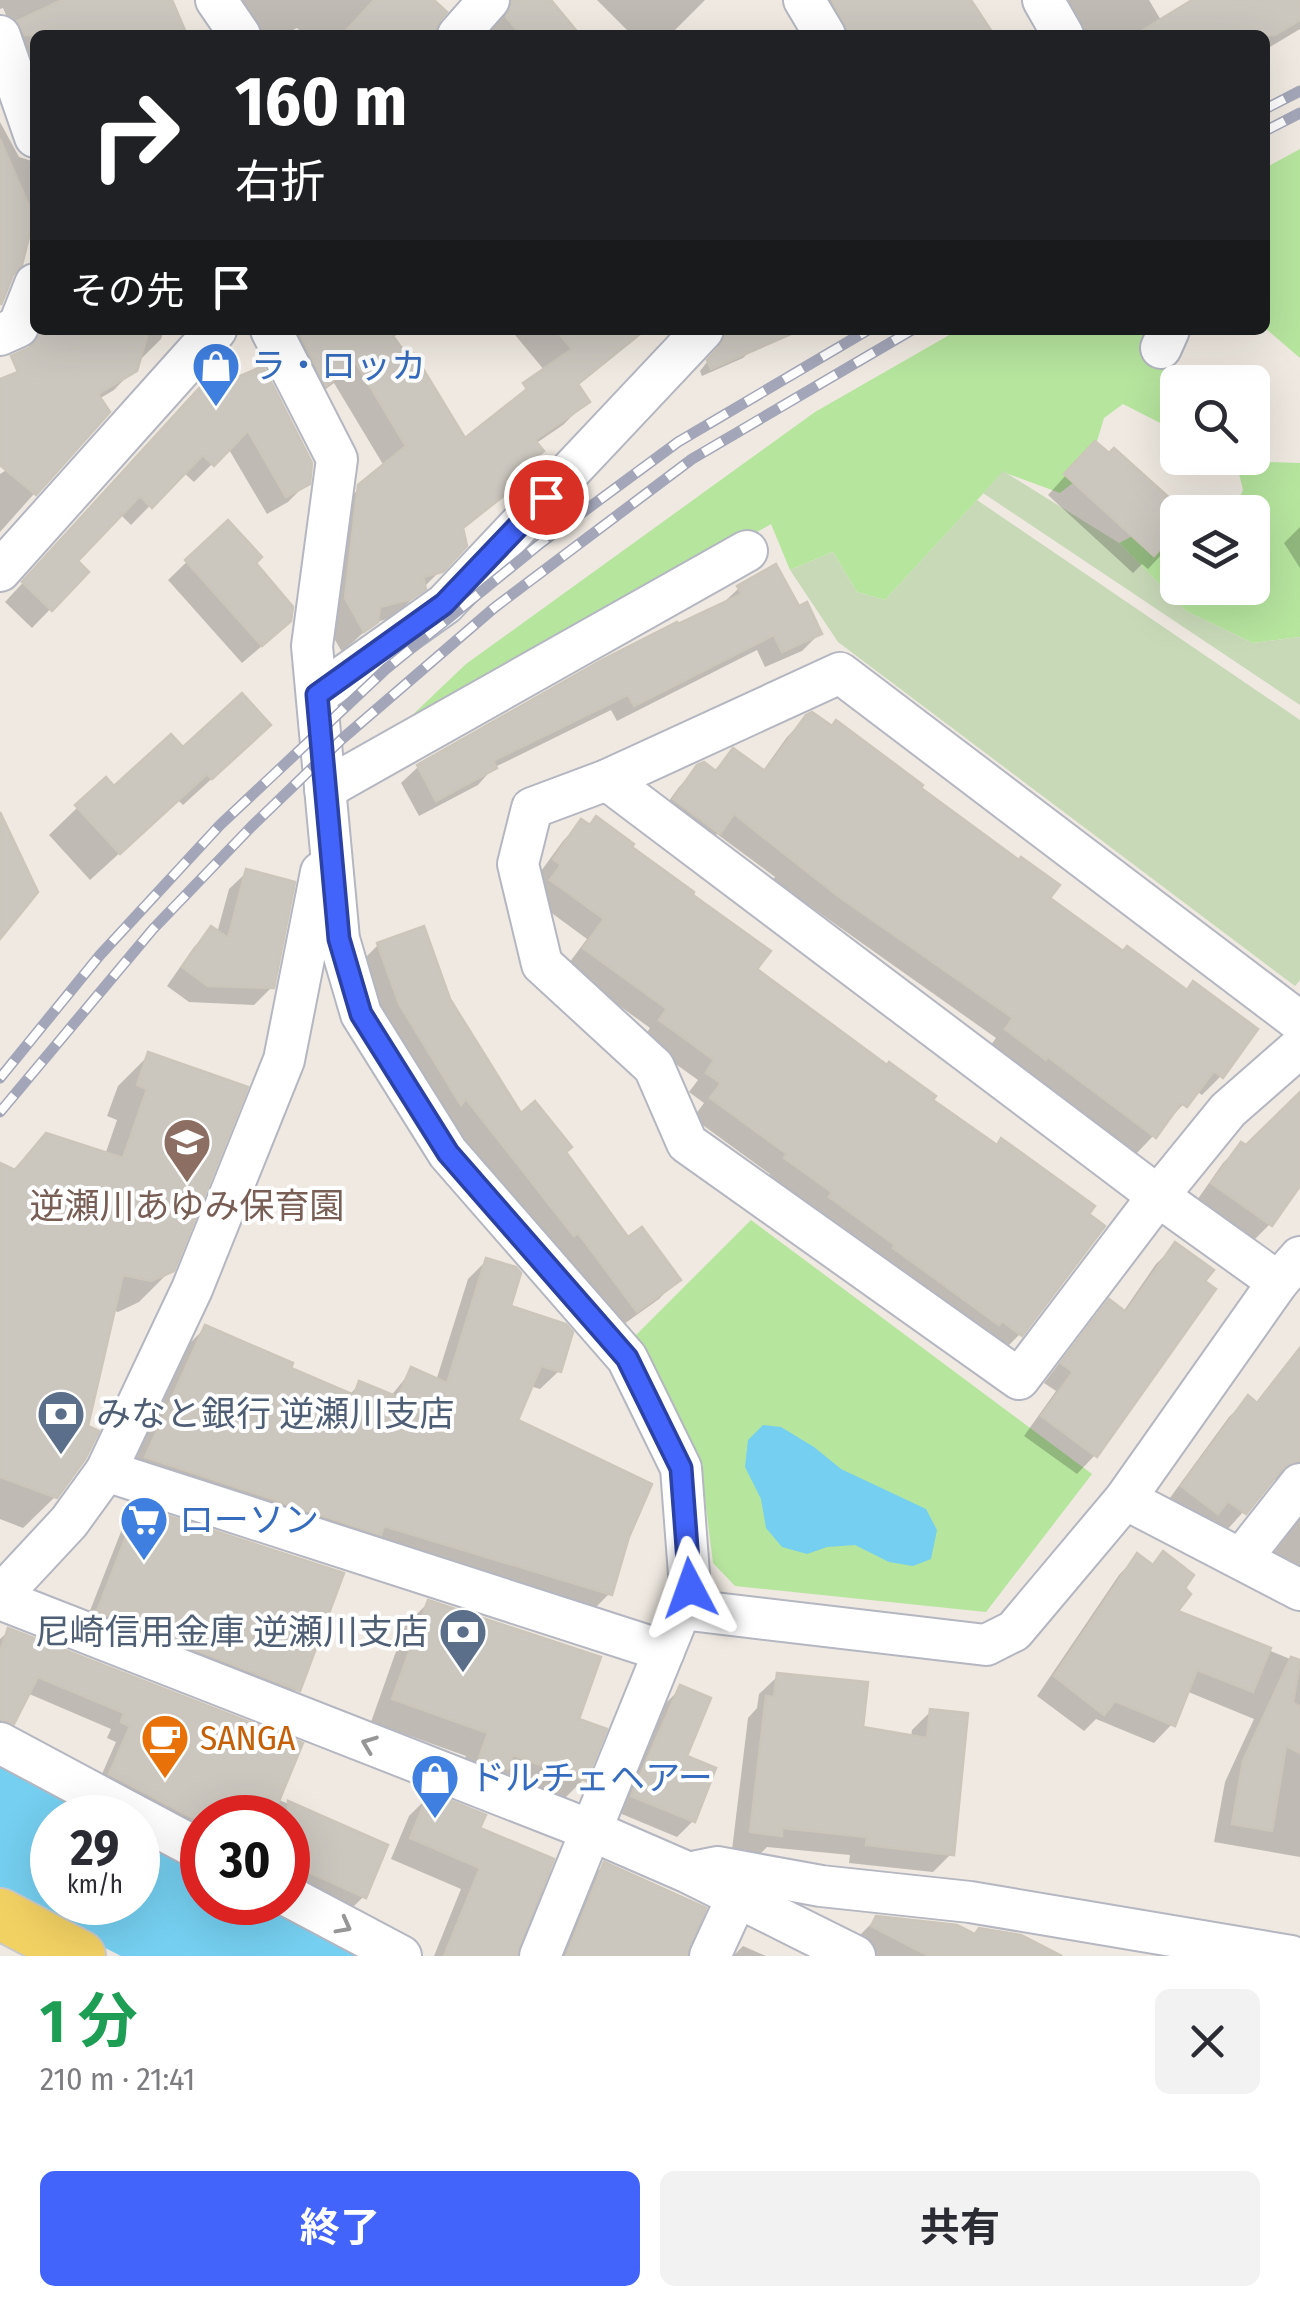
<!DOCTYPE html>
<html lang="ja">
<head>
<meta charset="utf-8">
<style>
	body { margin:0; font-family:"Fira Sans Condensed","Noto Sans JP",sans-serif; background:#f2f2f3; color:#2b2b33; height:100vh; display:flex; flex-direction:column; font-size:38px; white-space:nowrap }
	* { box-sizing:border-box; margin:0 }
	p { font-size:32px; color:#7c7c81 }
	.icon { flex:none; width:55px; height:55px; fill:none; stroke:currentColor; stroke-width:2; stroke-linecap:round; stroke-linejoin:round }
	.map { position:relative; height:1956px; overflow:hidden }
	.drawer { display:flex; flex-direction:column; background:#fff; flex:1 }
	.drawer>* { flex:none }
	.top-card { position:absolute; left:30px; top:30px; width:1240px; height:305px; border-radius:15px; box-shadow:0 10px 40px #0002; background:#202124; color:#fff; overflow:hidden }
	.controls { position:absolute; left:1160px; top:365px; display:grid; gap:20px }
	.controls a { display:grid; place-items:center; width:110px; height:110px; border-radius:15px; background:#fff; box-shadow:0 10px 40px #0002; font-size:50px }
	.speed { position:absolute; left:30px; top:1795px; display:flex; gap:20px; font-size:50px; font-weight:700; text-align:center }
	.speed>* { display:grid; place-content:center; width:130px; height:130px; border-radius:50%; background:#fff; box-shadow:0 10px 40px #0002; line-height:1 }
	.speed small { font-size:25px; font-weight:400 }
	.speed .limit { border:15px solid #d22; background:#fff; color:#111 }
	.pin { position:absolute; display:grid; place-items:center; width:85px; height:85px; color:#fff; margin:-42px; border:5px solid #fff; border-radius:50%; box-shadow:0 2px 10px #0007 }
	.me { position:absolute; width:110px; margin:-55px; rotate:356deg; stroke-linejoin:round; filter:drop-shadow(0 0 8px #0008) }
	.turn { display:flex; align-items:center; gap:35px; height:210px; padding:0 40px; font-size:45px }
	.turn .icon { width:130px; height:130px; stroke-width:2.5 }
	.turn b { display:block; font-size:70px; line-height:85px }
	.then { display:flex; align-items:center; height:95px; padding:0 40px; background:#0003; gap:20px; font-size:38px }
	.round { display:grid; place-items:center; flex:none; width:105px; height:105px; border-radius:15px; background:#f2f2f3 }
	.headline { display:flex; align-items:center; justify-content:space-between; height:170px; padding:0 40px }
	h1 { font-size:60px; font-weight:700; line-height:75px; color:#1e9e55 }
	.button { display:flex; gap:20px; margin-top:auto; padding:20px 40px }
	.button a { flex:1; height:115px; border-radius:15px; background:#4264fb; color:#fff; font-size:40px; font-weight:700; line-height:115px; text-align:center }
	.button a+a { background:#f2f2f3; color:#2b2b33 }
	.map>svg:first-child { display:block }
	.green { fill:#b6e59e }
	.cemetery { fill:#c8d9b8 }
	.water { fill:#75cff0 }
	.shadow { fill:#0003 }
	.building { fill:#cbc7bf; stroke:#cbc5ba; stroke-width:2.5 }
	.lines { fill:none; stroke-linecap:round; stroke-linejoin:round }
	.minor-casing { stroke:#b4b7c1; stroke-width:44 }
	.major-casing { stroke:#c9c9c9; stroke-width:54 }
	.minor { stroke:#fff; stroke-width:40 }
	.major { stroke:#f2d163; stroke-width:50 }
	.rail-casing { stroke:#a3a6b8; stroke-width:11 }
	.rail { stroke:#fff; stroke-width:8; stroke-dasharray:22; stroke-linecap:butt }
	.oneway { stroke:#969696 }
	.route-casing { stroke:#2b41a3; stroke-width:25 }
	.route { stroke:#4264fb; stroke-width:18 }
	.labels { text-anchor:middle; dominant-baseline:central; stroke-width:8; stroke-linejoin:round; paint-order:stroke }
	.shop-label { font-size:35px; fill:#366cbe; stroke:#fff; text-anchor:start }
	.education-label { font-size:35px; fill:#785e54; stroke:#fff }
	.service-label { font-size:35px; fill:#4e5e75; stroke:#fff; text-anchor:start }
	.food-label { font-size:35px; fill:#c56008; stroke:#fff; text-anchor:start }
</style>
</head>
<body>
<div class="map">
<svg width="1300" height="1956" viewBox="0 0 1300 1956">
	<rect width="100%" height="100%" fill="#efe9e1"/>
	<!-- green -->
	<g class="green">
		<polygon points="1300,149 1300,358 1265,328 1265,168"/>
		<polygon points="958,330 1165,330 1175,339 1176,431 1123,404 1104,418 1088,471 1060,493 1003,472 885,600 857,592 833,552 790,570 771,524 414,729 403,724 466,664 815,412"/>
		<polygon points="1236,461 1300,463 1300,637 1253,643 1186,611 1119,543 1146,529 1177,540 1178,588 1252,588 1252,512 1232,512 1243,490"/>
		<polygon points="751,1220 1092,1474 986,1612 735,1586 713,1563 702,1475 636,1335"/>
	</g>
	<!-- cemetery -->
	<g class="cemetery">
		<polygon points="1003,471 1119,543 1186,611 1253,643 1300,637 1300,705 983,493"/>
		<polygon points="977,500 1300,720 1300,980 1295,986 838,642 790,570 833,552 857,592 885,600"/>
	</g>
	<!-- water -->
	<g class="water">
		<polygon points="763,1425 781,1427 814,1447 841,1469 926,1509 937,1530 931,1559 913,1566 889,1562 855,1545 827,1547 807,1554 782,1547 766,1528 761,1499 745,1467 748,1440"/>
		<polygon points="0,1767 98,1817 52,1818 52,1902 138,1902 138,1838 202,1871 202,1902 264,1903 369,1956 121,1956 0,1894"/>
	</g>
	<!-- shadow -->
	<g class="shadow">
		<polygon points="0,0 171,0 186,35 35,35 35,92 30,69 3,8 0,9"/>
		<polygon points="223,0 430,0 432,35 305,35 297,28 283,35 241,35"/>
		<polygon points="515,0 547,0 575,35 485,35 488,27"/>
		<polygon points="597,0 705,0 670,35 632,35"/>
		<polygon points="789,0 968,0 991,35 814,35"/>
		<polygon points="1061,0 1149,0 1162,22 1197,0 1300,0 1300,29 1265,50 1265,35 1083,35"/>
		<polygon points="0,122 19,157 35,162 35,205 19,264 11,274 0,301"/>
		<polygon points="50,330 164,330 161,339 142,358 138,357 134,369 114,390 62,421"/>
		<polygon points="260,330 386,330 465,442 584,404 563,425 535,444 540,451 503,484 508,490 461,531 441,570 401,610 387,619 374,623 342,652 324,621 337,509 384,466 334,383 304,405"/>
		<polygon points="511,330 614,330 554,382"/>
		<polygon points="724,330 744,330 752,349 743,358 702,376 700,371 718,348 718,336"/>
		<polygon points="202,389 307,483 288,502 267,514 228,448 194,482 183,472 131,525 120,514 75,561 86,572 32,628 5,602"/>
		<polygon points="105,408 107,412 0,532 0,474"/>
		<polygon points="1114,452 1180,512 1178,512 1166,550 1148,569 1142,564 1133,573 1048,495 1077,463 1109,457"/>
		<polygon points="227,523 269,640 242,663 168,580"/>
		<polygon points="1300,527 1300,568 1284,543"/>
		<polygon points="739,588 798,609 819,634 802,651 765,667 757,650 617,721 611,710 493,768 478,785 419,816 401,783 418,767 722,604"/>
		<polygon points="807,717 918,789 1047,899 1221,1076 1202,1095 1196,1091 1135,1155 988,1049 996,1038 773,880 775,877 717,834 699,851 656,819 679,787 699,767 713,772 734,751 762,772 787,737"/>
		<polygon points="183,750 240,753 183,805 178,800 90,880 49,835 106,780 114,789"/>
		<polygon points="581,822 628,848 753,970 930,1100 1020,1334 1001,1353 768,1177 770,1174 693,1118 704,1103 689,1092 698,1080 642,1040 650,1028 566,967 587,939 534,900 544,885 536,878 563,841"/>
		<polygon points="247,872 272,987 254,1005 189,1002 167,986 194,947 212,929 217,933 229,889"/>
		<polygon points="378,945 447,1000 520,1116 563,1153 628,1240 677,1280 659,1299 617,1329 446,1117 381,1024 359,964"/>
		<polygon points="149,1055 171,1270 139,1302 118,1312 112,1310 55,1497 23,1528 0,1519 0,1172 12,1171 46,1136 105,1155 117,1120 107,1116 118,1086"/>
		<polygon points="1300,1095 1300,1182 1270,1224 1251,1243 1195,1203 1223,1163 1242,1145 1246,1148"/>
		<polygon points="1175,1246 1095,1455 1077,1474 1024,1436 1056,1391 1044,1383 1091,1321 1110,1303 1123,1312 1156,1264"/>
		<polygon points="487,1260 508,1308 559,1371 540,1389 530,1386 515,1422 627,1536 610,1593 591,1612 128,1476 187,1346 205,1328 349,1395 360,1384 390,1397 412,1370 436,1381 468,1279"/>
		<polygon points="1300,1346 1300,1489 1285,1478 1272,1480 1226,1531 1209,1519 1198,1531 1164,1506 1229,1417 1248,1399 1255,1404"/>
		<polygon points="139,1509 297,1689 283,1704 84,1626 124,1524"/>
		<polygon points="1300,1517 1300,1575 1268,1561"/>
		<polygon points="1163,1554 1181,1589 1174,1612 1300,1663 1300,1857 1214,1842 1225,1782 1254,1719 1186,1691 1172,1724 1154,1743 1096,1719 1084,1731 1037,1696 1119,1575 1137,1556 1151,1566"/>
		<polygon points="428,1603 576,1721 584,1779 560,1803 457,1782 466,1756 371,1722 405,1626"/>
		<polygon points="9,1631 277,1799 385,1846 363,1897 348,1912 288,1885 288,1818 202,1818 202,1844 95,1790 116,1742 107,1738 111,1729 27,1693 13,1720 0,1734 0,1639"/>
		<polygon points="778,1676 861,1729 911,1738 912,1730 931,1711 952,1853 933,1872 849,1863 850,1855 767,1847 760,1854 732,1850 748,1718 757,1708 759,1694"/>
		<polygon points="681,1688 693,1821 677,1837 617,1812 665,1704"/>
		<polygon points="430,1795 477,1829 515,1956 434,1956 461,1889 391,1859 409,1816"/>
		<polygon points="604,1865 684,1956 555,1956 584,1885"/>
		<polygon points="877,1918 974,1936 1056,1956 870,1956 856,1939"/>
		<polygon points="743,1946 766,1956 733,1956"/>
	</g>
	<!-- building -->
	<g class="building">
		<polygon points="62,0 172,0 187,35 25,35 17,21"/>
		<polygon points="374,0 434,0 447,12 440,20 435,35 342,35"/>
		<polygon points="512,0 551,0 580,35 521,35 506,17"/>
		<polygon points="832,0 971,0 994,35 849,35"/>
		<polygon points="1192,0 1300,0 1300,20 1275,35 1135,35"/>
		<polygon points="0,139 34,217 22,265 13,275 1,305"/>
		<polygon points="42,330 149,330 137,371 98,394 110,412 36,495 0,465 0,379 18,372 11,356 29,348"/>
		<polygon points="298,330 401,330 393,336 408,357 414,354 465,438 527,389 523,383 572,349 556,330 645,330 578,384 590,402 535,440 544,451 504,481 511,490 463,528 467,546 443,572 423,577 426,589 411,599 380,607 378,622 364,632 345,598 358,485 406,446 356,363 326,386"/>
		<polygon points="726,330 800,330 711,369 707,360 721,345"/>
		<polygon points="263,366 312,463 310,484 286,497 248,431 214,466 203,455 152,508 140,496 78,561 89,572 52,611 22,582 201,386 215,387"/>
		<polygon points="1095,441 1109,453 1114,448 1184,511 1178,512 1178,561 1162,547 1154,556 1064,474"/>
		<polygon points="228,520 262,557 256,563 293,607 291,621 262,646 185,560"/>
		<polygon points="776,564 799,606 807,602 822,634 782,652 774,635 634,706 628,695 493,761 497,768 436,801 417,765 602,660 677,622 678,624 742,594 737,586"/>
		<polygon points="242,693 271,725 212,779 207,774 120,854 75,805 106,777 114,786 171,734 183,747"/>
		<polygon points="812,712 832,726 836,720 923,785 921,788 1019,860 1021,857 1060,885 1050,898 1123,951 1127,946 1187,990 1193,981 1258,1029 1223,1078 1214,1071 1187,1107 1181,1103 1156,1138 1048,1057 1046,1060 1005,1029 1013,1018 838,896 734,814 720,834 673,799 697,765 704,762 716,771 733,748 765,771 806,715"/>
		<polygon points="0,812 38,892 0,939"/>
		<polygon points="596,816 634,844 632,847 694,892 693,895 771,951 757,969 887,1065 889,1062 936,1096 933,1100 997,1145 1001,1138 1095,1206 1089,1214 1105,1226 1022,1336 1002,1321 999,1325 893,1248 895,1245 829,1197 832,1192 784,1158 787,1154 710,1098 721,1083 706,1073 714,1060 659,1020 667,1009 583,948 604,919 550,880 561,865 553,859 581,819 590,825"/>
		<polygon points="246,869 295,882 274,988 208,986 182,967 211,926 228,938"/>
		<polygon points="424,926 450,999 521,1113 535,1101 572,1147 566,1152 628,1237 642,1227 681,1280 637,1312 578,1233 574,1236 466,1099 461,1105 399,1004 377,943"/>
		<polygon points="148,1052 248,1087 174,1271 151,1281 123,1275 88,1426 99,1431 85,1459 57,1498 0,1477 0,1163 15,1170 46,1133 123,1158 147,1089 137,1085"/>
		<polygon points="1300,1092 1300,1186 1272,1226 1211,1183 1241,1142 1246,1145"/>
		<polygon points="1175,1242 1214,1270 1205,1281 1216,1289 1097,1457 1041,1416 1073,1372 1061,1363 1109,1299 1126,1312"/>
		<polygon points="486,1258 516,1267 521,1273 511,1306 566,1324 573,1332 561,1372 541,1366 518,1420 652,1484 629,1537 612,1595 384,1526 381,1535 145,1457 205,1325 293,1363 291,1368 354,1395 359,1381 398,1397 411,1367 447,1383"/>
		<polygon points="1300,1348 1300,1461 1282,1469 1246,1514 1228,1501 1218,1514 1181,1486 1248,1395 1257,1403"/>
		<polygon points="138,1506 344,1573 300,1691 97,1611"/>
		<polygon points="1163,1551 1194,1575 1185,1588 1191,1594 1178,1611 1271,1648 1253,1692 1197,1670 1175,1726 1115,1701 1104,1715 1054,1676 1137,1553 1153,1565"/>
		<polygon points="428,1600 601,1657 579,1719 607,1729 586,1781 513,1755 508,1769 479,1758 488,1733 392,1699"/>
		<polygon points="8,1628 303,1743 272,1818 193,1818 109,1774 130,1726 121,1722 124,1713 38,1677 14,1724 0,1719 0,1652"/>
		<polygon points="1291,1657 1300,1660 1293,1703 1300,1706 1300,1753 1286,1746 1272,1831 1232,1824 1243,1761"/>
		<polygon points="777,1673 868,1682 863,1727 927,1738 930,1709 968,1713 954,1855 866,1845 867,1837 782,1828 782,1836 750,1832 766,1696 774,1697"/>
		<polygon points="680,1685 711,1698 687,1756 716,1768 695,1822 631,1796"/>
		<polygon points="429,1792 486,1815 480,1828 554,1859 517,1956 444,1956 480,1868 410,1838"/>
		<polygon points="288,1801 388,1845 366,1898 288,1863"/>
		<polygon points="604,1862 706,1908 687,1956 566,1956"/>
		<polygon points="876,1916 957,1925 975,1934 979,1928 1021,1935 1062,1956 929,1956 871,1926"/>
	</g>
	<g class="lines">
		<!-- minor casing -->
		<g class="minor-casing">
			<g id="minor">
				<polyline points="216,0 240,35"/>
				<polyline points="804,0 825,35"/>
				<polyline points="1043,0 1063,35"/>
				<polyline points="458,35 489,0"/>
				<polyline points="0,36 35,137"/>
				<polyline points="271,330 337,459 312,646 339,939 361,1014 448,1153 627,1358 681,1468 690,1587 540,1956"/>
				<polyline points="0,335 18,327 35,284"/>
				<polyline points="1161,348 1169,330"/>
				<polyline points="0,571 216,330"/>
				<polyline points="317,695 445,604 703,330"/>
				<polyline points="607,780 1158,1196 1278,1282"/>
				<polyline points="325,789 747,551"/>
				<polyline points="1300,1022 840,673 607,780 532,808 518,864 542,964 654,1067 687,1143 1019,1379 1158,1196 1228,1110 1300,1047"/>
				<polyline points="106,1471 664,1651"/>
				<polyline points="1125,1499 1300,1590"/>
				<polyline points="1241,1559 1300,1484"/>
				<polyline points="0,1596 69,1522 106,1471 192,1289 284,1060 321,872"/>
				<polyline points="0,1599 590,1830 689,1873 855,1956"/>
				<polyline points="681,1609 986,1645 1014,1631 1125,1499 1278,1282 1300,1257"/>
				<polyline points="0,1743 202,1851"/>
				<polyline points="697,1871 717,1867 821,1886 970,1902 1291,1956"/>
				<polyline points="288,1896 401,1956"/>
				<polyline points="710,1956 737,1897"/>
			</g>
		</g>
		<!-- major casing -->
		<g class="major-casing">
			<polyline id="major" points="0,1914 80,1956"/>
		</g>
		<!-- minor -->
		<use href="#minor" class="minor"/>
		<!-- major -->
		<use href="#major" class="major"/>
		<!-- rail casing -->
		<g class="rail-casing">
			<g id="rail">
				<polyline points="1265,109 1300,91"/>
				<polyline points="1265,131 1300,113"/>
				<polyline points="0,1078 100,955 220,825 386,669 541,543 678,442 868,330"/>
				<polyline points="0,1112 153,929 252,826 342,739 494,608 692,459 912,330"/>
			</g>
		</g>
		<!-- rail -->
		<use href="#rail" class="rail"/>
	</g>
	<!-- one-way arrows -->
	<defs><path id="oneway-chevron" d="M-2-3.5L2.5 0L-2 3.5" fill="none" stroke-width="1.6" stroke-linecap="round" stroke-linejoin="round" transform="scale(2.5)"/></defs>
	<g class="oneway">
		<use href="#oneway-chevron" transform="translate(369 1744) rotate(-159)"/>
		<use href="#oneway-chevron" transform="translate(344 1926) rotate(28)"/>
	</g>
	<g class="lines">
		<!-- route casing -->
		<g class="route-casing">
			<polyline id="route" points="546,497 444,604 317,695 339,939 361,1014 448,1153 627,1358 681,1468 690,1588"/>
		</g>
		<!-- route -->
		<use href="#route" class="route"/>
	</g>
	<!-- icons -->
	<defs>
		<g id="shop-pin" transform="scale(2.5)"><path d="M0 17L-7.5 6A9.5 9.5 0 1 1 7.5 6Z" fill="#3f7fe0" stroke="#fff"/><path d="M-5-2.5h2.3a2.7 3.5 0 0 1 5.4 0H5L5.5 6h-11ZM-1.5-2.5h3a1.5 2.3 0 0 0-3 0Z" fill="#fff"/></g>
		<g id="school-pin" transform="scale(2.5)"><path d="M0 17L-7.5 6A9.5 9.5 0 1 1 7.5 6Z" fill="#8d6e63" stroke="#fff"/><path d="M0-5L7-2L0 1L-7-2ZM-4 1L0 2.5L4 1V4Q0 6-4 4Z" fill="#fff"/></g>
		<g id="bank-pin" transform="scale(2.5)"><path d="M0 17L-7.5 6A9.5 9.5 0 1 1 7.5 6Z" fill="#5c6f8a" stroke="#fff"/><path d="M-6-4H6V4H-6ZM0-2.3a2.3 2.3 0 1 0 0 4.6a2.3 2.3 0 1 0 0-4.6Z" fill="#fff"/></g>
		<g id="supermarket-pin" transform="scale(2.5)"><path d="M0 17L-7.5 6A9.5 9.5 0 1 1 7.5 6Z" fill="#3f7fe0" stroke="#fff"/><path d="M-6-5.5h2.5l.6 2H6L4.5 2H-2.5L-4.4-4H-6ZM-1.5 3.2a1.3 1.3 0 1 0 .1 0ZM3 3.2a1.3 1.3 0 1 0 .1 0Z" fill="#fff"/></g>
		<g id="cafe-pin" transform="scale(2.5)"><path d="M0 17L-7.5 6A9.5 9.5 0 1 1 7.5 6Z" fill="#e8710a" stroke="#fff"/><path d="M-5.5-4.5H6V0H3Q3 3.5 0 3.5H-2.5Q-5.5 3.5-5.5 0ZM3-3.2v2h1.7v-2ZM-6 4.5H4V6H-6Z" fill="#fff"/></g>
	</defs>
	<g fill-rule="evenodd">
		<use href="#shop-pin" x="216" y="366"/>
		<use href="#school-pin" x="187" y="1142"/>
		<use href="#bank-pin" x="61" y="1414"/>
		<use href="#supermarket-pin" x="144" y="1520"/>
		<use href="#bank-pin" x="463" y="1632"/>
		<use href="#cafe-pin" x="165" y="1738"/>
		<use href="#shop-pin" x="435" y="1778"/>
	</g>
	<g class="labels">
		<!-- shop labels -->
		<g class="shop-label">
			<text x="251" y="366">ラ・ロッカ</text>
			<text x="179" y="1520">ローソン</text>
			<text x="470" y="1778">ドルチェヘアー</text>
		</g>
		<!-- education labels -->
		<g class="education-label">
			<text x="187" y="1206">逆瀬川あゆみ保育園</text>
		</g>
		<!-- service labels -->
		<g class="service-label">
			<text x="96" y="1414">みなと銀行 逆瀬川支店</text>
			<text x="428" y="1632" text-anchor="end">尼崎信用金庫 逆瀬川支店</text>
		</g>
		<!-- food labels -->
		<g class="food-label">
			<text x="200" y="1738">SANGA</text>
		</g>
	</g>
</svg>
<div class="controls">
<a><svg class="icon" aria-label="search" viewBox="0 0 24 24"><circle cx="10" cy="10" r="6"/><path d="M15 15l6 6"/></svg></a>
<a><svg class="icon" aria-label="layers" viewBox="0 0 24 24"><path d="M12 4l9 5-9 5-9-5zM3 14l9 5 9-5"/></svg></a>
</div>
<div class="speed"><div>29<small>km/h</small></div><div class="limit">30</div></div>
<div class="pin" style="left:546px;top:497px;background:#d93025"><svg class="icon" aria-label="arrive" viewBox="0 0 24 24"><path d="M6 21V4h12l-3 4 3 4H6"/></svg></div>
<svg class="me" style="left:690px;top:1588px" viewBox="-20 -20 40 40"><path d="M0-17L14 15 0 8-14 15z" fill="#4264fb" stroke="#fff" stroke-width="4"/></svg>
<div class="top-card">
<div class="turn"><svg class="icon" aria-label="right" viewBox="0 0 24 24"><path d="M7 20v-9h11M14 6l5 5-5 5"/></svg><div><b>160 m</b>右折</div></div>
<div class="then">その先<svg class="icon" aria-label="arrive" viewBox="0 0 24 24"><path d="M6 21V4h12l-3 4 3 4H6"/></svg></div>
</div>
</div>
<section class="drawer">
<div class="headline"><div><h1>1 分</h1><p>210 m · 21:41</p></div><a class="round"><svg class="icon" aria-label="close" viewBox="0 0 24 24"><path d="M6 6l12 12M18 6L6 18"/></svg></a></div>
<div class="button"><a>終了</a><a>共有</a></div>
</section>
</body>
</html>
